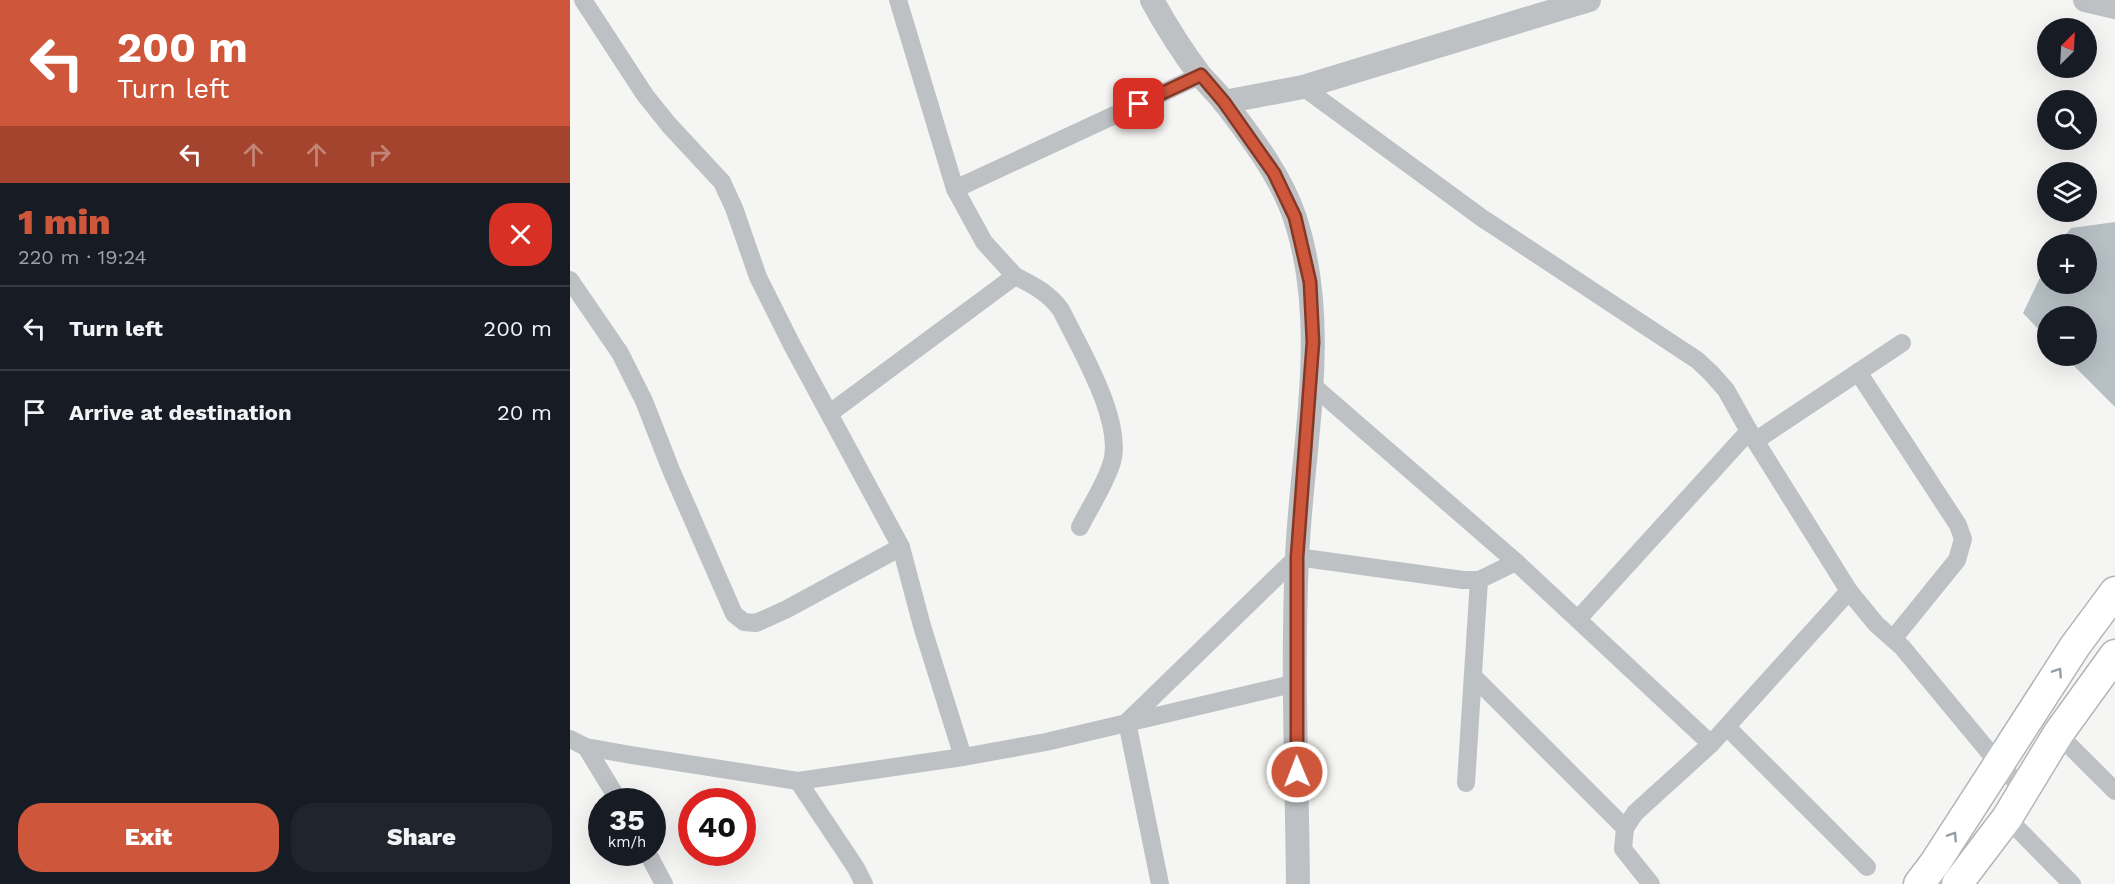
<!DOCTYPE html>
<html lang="en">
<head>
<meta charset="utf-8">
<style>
	body { margin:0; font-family:"Work Sans",sans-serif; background:#20242c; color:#f1f3f6; height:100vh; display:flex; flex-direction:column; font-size:22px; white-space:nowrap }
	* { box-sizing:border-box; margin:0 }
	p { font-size:20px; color:#9ea1a6 }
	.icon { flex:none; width:33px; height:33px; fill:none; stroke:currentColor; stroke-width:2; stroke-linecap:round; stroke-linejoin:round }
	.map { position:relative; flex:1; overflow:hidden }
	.sheet { display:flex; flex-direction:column; background:#171b24; width:570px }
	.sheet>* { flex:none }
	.banner { background:#ce563a; color:#fff; overflow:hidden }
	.needle { width:39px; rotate:24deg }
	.buttons { position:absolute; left:1467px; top:18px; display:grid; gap:12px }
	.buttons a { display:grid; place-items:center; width:60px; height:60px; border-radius:50%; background:#171b24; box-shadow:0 6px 24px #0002; font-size:30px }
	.speed { position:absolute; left:18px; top:788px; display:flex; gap:12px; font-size:30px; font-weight:700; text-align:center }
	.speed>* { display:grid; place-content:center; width:78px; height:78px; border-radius:50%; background:#171b24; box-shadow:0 6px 24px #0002; line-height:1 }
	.speed small { font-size:15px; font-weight:400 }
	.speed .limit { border:9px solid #d22; background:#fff; color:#111 }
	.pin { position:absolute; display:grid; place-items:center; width:51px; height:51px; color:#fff; margin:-26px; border-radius:12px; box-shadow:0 3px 9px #0006 }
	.me { position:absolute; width:66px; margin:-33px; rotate:359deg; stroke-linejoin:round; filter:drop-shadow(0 0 4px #0008) }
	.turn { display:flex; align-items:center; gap:21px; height:126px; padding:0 18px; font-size:27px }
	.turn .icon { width:78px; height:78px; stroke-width:2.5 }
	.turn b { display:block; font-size:42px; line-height:51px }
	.lanes { display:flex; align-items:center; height:57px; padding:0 18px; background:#0003; justify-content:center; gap:30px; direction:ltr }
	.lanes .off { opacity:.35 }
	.round { display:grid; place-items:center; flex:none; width:63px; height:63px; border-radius:24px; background:#20242c }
	.overview { display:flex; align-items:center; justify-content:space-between; height:102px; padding:0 18px }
	h1 { font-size:36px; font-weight:800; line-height:45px; color:#ce563a }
	.action { display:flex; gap:12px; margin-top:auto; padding:12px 18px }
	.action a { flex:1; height:69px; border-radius:24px; background:#ce563a; color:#fff; font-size:24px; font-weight:800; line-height:69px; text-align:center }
	.action a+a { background:#20242c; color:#f1f3f6 }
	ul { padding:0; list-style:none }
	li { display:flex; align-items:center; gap:18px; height:84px; padding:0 18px; border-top:2px solid #363941 }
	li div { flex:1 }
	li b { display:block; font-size:22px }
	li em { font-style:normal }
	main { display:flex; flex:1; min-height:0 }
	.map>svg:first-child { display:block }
	.water { fill:#b7c1c5 }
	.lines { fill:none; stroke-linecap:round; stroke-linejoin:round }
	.primary-casing { stroke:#b1b5b8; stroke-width:33 }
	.minor { stroke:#bdc1c4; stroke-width:18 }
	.tertiary { stroke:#bdc1c4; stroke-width:24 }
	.primary { stroke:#fff; stroke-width:30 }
	.oneway { stroke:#959fa6 }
	.route-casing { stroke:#863826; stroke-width:15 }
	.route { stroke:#ce563a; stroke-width:10 }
</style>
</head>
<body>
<main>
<section class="sheet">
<div class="banner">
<div class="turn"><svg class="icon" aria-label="left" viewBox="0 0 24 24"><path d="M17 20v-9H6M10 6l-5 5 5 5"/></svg><div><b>200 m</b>Turn left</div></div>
<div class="lanes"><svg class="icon" aria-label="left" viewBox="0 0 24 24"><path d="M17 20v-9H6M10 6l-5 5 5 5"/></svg><svg class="icon off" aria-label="ahead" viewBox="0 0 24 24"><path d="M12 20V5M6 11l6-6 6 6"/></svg><svg class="icon off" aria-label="ahead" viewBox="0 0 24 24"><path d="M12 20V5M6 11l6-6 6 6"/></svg><svg class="icon off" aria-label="right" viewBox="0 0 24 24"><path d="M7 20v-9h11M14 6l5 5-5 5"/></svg></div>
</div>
<div class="overview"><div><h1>1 min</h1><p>220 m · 19:24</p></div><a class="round" style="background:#d93025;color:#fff"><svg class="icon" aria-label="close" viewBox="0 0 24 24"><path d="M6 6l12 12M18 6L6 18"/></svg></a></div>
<ul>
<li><svg class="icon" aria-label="left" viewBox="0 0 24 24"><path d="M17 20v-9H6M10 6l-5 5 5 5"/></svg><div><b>Turn left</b></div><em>200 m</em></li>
<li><svg class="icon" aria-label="arrive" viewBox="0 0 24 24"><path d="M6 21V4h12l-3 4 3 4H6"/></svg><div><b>Arrive at destination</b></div><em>20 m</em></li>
</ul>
<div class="action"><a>Exit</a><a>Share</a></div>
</section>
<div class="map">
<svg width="1545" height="884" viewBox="0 0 1545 884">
	<rect width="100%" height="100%" fill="#f5f5f3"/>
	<!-- water -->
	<polygon class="water" points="1545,222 1545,407 1494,356 1516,356 1516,316 1478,316 1477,338 1453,313 1477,263 1478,284 1516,284 1516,244 1488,244 1501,228"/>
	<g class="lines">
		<!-- primary casing -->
		<g class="primary-casing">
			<g id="primary">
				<polyline points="1349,884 1365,863 1505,646 1545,592"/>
				<polyline points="1387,884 1437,818 1488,734 1545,655"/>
			</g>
		</g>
		<!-- minor -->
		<g class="minor">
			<polyline points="13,0 75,95 99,125 152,182 164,208 188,277 222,345 331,547"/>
			<polyline points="733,87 912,218 1127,360 1141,373 1156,390 1179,431 1279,591 1306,624 1332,647 1429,764 1454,790"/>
			<polyline points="385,189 631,75"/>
			<path d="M445,276C463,285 479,293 491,310C509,347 556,424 541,465C534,486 520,507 510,527"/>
			<polyline points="0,280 50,353 74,401 101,470 164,614 174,622 186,623 217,609 331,547 352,626 393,757"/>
			<polyline points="1288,372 1388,525 1393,539 1387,560 1323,639"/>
			<polyline points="741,384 946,562 1141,744"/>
			<polyline points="260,413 445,276 414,242 385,189 328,0"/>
			<polyline points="1185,441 1332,343"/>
			<polyline points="1009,618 1179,431"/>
			<polyline points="903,676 1055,828"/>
			<polyline points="1157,727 1297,867"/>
			<polyline points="1488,734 1545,791"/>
			<polyline points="0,739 16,747 61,755 228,781 393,757 476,742 726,683"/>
			<polyline points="16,747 49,801"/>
			<polyline points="228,781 286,868 294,884"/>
			<polyline points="896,783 909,580"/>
			<polyline points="1437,818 1502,884"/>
			<polyline points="77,852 94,884"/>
			<polyline points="590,884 557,722 727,557 893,580 909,580 946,562"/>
			<polyline points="1081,884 1053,849 1055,828 1065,813 1141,744 1279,591"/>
		</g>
		<!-- tertiary -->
		<g class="tertiary">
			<path d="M582,0C596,26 612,51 630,75C638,84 647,93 655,103C681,137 711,176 725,218C761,327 732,445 727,557C722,666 727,775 728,884"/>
			<polyline points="1515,0 1545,7"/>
			<polyline points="654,102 733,87 1019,0"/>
		</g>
		<!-- primary -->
		<use href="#primary" class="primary"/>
	</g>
	<!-- one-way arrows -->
	<defs><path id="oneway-chevron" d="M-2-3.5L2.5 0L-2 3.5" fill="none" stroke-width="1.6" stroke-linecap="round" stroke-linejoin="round" transform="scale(1.5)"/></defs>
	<g class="oneway">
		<use href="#oneway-chevron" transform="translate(1488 672) rotate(-57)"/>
		<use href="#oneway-chevron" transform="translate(1383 836) rotate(-57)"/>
	</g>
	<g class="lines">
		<!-- route casing -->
		<g class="route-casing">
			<polyline id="route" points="569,104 631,75 654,102 704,173 725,217 740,282 743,342 727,557 727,772"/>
		</g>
		<!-- route -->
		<use href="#route" class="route"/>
	</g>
</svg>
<div class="buttons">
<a><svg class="needle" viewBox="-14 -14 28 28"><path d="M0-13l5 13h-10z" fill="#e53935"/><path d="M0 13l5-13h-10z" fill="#9ea1a6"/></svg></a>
<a><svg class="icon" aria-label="search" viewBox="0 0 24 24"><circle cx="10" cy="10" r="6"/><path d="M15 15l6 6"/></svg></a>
<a><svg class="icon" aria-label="layers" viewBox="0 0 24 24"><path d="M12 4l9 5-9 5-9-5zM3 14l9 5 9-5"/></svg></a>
<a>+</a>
<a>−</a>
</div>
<div class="speed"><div>35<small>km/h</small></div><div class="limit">40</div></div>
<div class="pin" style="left:569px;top:104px;background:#d93025"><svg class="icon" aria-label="arrive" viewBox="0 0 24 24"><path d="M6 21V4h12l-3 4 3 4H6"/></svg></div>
<svg class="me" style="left:727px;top:772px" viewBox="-20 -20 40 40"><circle r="17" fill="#ce563a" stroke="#fff" stroke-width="3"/><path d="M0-11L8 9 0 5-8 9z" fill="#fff"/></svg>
</div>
</main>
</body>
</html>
